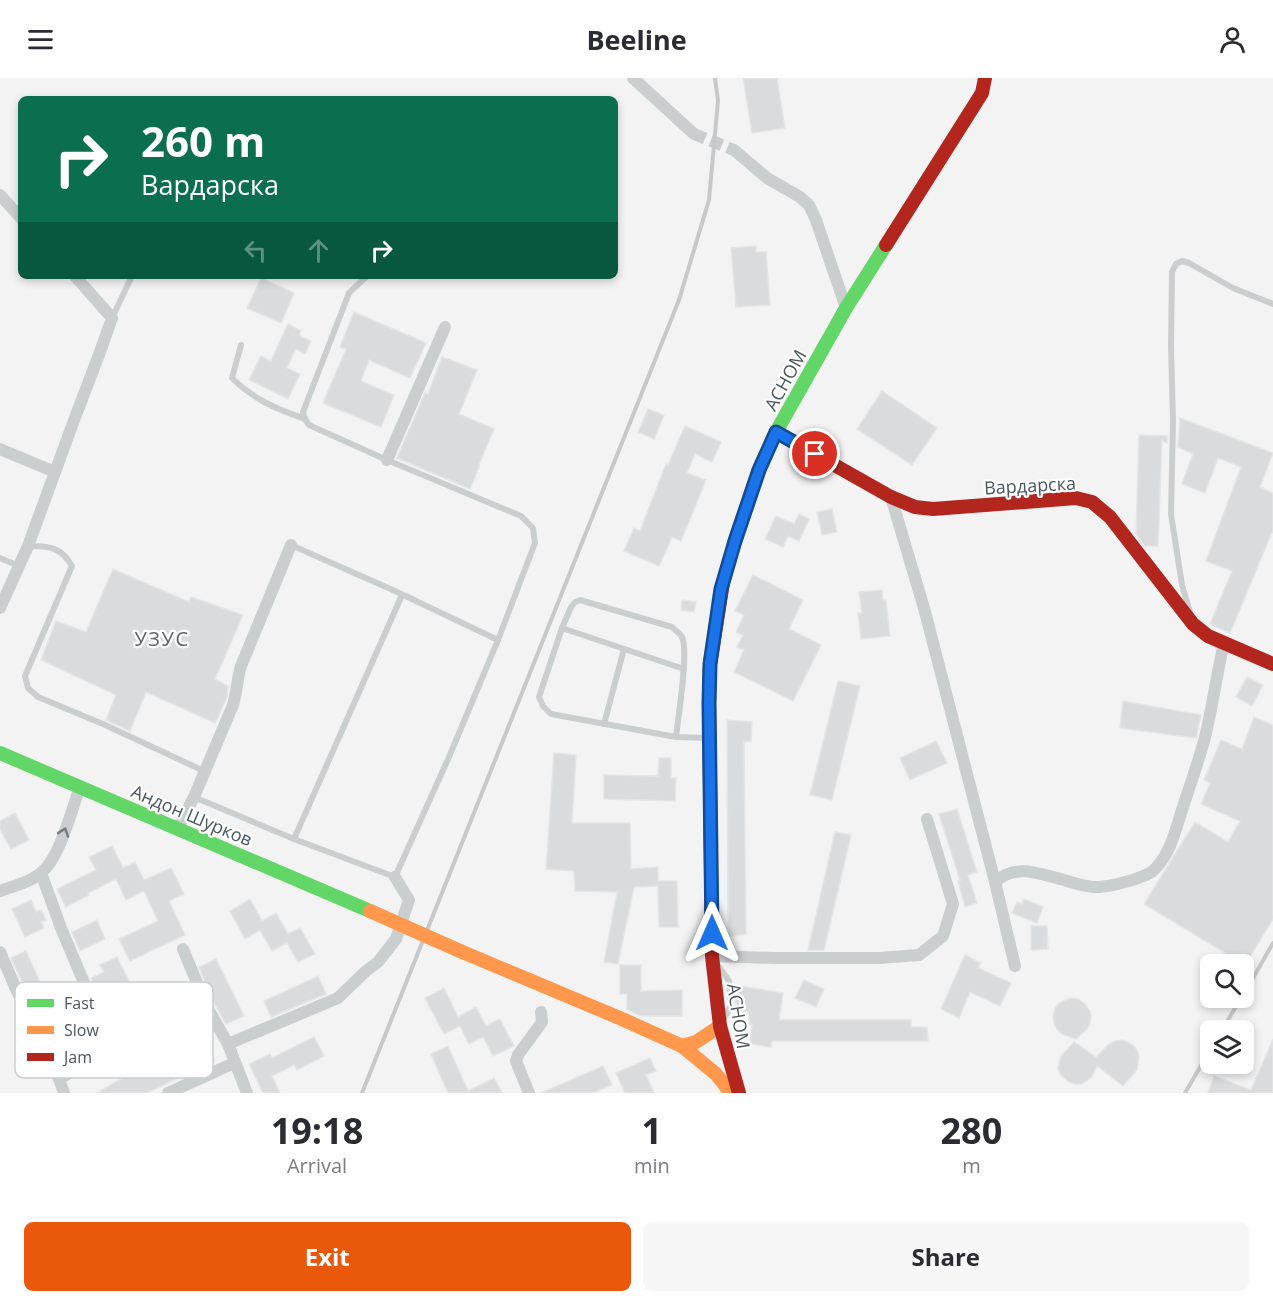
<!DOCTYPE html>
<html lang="en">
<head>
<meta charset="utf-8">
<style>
	body { margin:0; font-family:"Open Sans",sans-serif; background:#f7f7f7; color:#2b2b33; height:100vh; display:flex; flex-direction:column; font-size:22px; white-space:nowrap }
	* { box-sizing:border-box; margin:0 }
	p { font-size:20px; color:#7c7c81 }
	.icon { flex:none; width:33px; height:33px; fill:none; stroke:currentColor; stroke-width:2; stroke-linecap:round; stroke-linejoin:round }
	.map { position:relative; height:1015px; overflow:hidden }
	.side { display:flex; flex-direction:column; background:#fff; flex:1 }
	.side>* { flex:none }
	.guide { position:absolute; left:18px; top:18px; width:600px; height:183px; border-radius:9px; box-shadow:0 3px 9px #0003; background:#0b6e4f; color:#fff; overflow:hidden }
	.controls { position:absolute; left:1200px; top:876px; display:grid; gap:12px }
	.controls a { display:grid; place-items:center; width:54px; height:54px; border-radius:9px; background:#fff; box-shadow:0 3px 9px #0003; font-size:30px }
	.pin { position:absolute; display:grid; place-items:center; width:51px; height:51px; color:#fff; margin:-26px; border:3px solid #fff; border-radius:50%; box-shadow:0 2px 6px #0007 }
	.me { position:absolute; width:66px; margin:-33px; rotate:0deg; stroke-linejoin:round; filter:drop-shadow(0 0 4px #0008) }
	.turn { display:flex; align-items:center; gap:21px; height:126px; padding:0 24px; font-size:27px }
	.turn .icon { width:78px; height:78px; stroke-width:2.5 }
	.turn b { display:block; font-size:42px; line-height:51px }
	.lanes { display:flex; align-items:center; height:57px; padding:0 24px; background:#0003; justify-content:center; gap:30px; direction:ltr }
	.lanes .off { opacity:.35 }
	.eta { display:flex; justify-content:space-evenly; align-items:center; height:102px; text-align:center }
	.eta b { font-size:36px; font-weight:700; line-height:42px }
	.button { display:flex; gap:12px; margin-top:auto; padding:12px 24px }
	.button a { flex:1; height:69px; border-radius:9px; background:#ea580c; color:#fff; font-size:24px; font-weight:700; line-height:69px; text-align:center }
	.button a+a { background:#f7f7f7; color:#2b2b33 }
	header { display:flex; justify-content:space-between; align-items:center; height:78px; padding:0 24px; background:#fff; font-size:27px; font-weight:700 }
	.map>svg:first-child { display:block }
	.building { fill:#dadbdc; stroke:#e5e5e6; stroke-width:1.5 }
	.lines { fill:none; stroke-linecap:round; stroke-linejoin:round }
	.street-tunnel { stroke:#caccce; stroke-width:12; stroke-dasharray:12 6; stroke-linecap:butt }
	.lane { stroke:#cbcecf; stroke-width:6 }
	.street { stroke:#cbcecf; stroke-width:12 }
	.fast { stroke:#63d668; stroke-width:14 }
	.slow { stroke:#ff974d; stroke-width:14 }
	.jam { stroke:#b3261e; stroke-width:14 }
	.rail { stroke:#c7c8ca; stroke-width:4 }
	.slow-bridge { stroke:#ff974d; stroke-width:14 }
	.oneway { stroke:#717b81 }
	.route-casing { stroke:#114b97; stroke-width:15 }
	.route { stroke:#1a73e8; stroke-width:10 }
	.labels { text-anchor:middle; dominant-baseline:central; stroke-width:4.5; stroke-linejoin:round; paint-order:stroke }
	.street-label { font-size:18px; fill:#4a5760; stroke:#fff }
	.neighbourhood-label { font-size:20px; letter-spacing:1.5px; fill:#5e6367; stroke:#fff }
	.key { fill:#fff; stroke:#c9cdcf; stroke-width:1.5 }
	.key-label { font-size:16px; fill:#4a5760 }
</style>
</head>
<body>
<header><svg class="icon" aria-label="menu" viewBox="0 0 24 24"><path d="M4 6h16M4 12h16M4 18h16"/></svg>Beeline<svg class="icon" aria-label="person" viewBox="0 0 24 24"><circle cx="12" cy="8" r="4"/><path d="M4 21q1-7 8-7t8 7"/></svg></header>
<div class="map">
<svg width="1273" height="1015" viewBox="0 0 1273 1015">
	<rect width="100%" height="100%" fill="#f4f3f3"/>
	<!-- building -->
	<g class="building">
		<polygon points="743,0 777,0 785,50 752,55"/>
		<polygon points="756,168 756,174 766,174 770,227 736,229 731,170"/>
		<polygon points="261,200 294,215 281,245 247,230"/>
		<polygon points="354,234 426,265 410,300 369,282 361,303 394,317 381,349 323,325 346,271 340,269"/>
		<polygon points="288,246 301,253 299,257 311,263 305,276 296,271 287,290 300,296 288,321 249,302 261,278 271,283"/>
		<polygon points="442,279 477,292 459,336 494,351 478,389 479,389 470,411 397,380 425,315 428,316"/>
		<polygon points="882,313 937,350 912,387 857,351"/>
		<polygon points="648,331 664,337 654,361 638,354"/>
		<polygon points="1180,340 1273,375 1260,409 1273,415 1273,452 1230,555 1210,546 1232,493 1206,483 1241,389 1218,380 1205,415 1182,406 1193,376 1178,369"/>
		<polygon points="685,348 721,364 712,384 695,376 687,395 706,402 681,463 672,459 659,488 624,473 634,450 640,453 666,386 668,387"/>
		<polygon points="1139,357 1167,358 1167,365 1162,362 1158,468 1144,468 1136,456"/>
		<polygon points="832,431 837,454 822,457 817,434"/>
		<polygon points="799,436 809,441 799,463 788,458 783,469 765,461 776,438 794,446"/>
		<polygon points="113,491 189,524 191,519 243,537 215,601 228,608 227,619 215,645 146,614 130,653 106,642 116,617 41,582 56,543 86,554"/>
		<polygon points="753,497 803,522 789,551 821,567 793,623 734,594 744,572 737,569 743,557 736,554 744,537 735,533"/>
		<polygon points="882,512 883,522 886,522 890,558 861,561 858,535 862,535 859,514"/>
		<polygon points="682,522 696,524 694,534 681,532"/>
		<polygon points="1247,599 1263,607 1252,628 1236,619"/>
		<polygon points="838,603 860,608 832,722 810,717"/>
		<polygon points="1123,623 1201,637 1196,660 1120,650"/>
		<polygon points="1254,639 1273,647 1273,841 1245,887 1144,826 1195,744 1228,764 1240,743 1201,726 1210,705 1204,702 1221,662 1242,671"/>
		<polygon points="727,642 752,644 751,663 744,664 746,856 728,859"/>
		<polygon points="936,663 947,685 910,702 900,680"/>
		<polygon points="554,675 576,677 572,745 630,745 631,791 658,789 658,803 677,803 678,849 659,849 658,808 634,809 618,886 604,884 617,814 575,813 574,793 546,791"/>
		<polygon points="659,680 671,680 671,700 676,700 675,723 604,721 604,697 658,698"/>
		<polygon points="957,731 977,794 968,797 977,825 965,829 958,803 960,802 939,736"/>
		<polygon points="15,735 29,762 11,771 0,751 0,743"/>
		<polygon points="835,754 851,757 824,872 808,872"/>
		<polygon points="112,768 123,790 135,784 144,802 171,790 184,816 169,823 185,857 130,883 119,861 158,843 144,813 126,822 116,801 88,815 89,817 66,829 57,811 96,792 89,779"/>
		<polygon points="250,821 262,843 276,835 288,856 300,850 315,876 298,884 287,865 272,873 260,852 245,861 230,833"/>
		<polygon points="1024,821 1043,829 1037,845 1012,835 1017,824 1022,826"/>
		<polygon points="31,822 36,834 41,832 46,842 41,844 44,850 25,859 12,831"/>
		<polygon points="97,842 105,861 80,873 72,854"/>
		<polygon points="1031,848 1047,848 1048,871 1031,872"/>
		<polygon points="26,873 51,929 56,927 80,980 63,989 11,880"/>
		<polygon points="965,877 981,885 978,890 1011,905 1000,928 970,914 959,940 941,931"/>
		<polygon points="117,879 129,903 99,918 91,900 104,894 100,887"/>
		<polygon points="216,881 244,938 226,946 214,925 199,889"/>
		<polygon points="620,887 641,887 641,913 682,912 682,938 642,938 627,932 627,916 620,916"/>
		<polygon points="318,898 326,916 271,939 264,923"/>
		<polygon points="804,902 824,911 816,929 795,920"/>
		<polygon points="735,907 783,915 779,942 911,942 911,949 927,949 928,963 772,963 771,969 750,966 752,946 750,946 748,934 735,931 736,928"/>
		<polygon points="444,910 458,939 476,929 486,948 500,941 514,968 493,978 483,959 469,966 460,948 444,956 425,920"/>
		<polygon points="1072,920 1078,921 1084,925 1090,933 1091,939 1090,946 1087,951 1076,961 1062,956 1057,951 1054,945 1053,939 1055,930 1059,925 1065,922"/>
		<polygon points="200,955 214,983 147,1015 97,1015 124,999 122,995"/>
		<polygon points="314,959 324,978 297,992 294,987 272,998 280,1015 263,1015 249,986 270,976 272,980"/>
		<polygon points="1273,961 1273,1015 1208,1015 1214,998 1251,1012"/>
		<polygon points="1122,962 1128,964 1134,968 1137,972 1139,979 1137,992 1123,1008 1097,988 1092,998 1087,1003 1081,1006 1075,1006 1069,1004 1060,996 1058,990 1061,978 1074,964 1096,979 1109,966 1115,963"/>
		<polygon points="448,968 468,1013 494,1000 502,1015 448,1015 431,976"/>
		<polygon points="650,980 656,993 646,997 654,1015 625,1015 616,995"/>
		<polygon points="603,988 612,1007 593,1015 541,1015"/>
	</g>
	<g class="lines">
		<!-- street-tunnel -->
		<polyline class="street-tunnel" points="694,56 734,72"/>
		<!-- lane -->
		<g class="lane">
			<polyline points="112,240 132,198"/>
			<path d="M241,267L232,300C254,322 277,331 305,341"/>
			<polyline points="291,467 395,513 498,562"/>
			<path d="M29,468C50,468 61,469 72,488L25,598L28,610L38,619L103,646L204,693"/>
			<polyline points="0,480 19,488"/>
			<polyline points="1190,534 1182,507 1171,436 1173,343 1171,268 1172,194 1176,186 1182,183 1189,185 1233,210 1273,226"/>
			<polyline points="562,550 684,591"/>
			<polyline points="604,646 624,571"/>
			<path d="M676,659C678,641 689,573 682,559C680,556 675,552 672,549L580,522L575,524L571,529L562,550L539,619L543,628L551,636L676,659L710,660"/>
			<polyline points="194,719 294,761 395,799 449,679 498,562 535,465 533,450 521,438 387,382 309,347 305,341 303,334 349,215 367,198"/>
			<polyline points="294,761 402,517"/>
			<polyline points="717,886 729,903 731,928 723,942"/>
		</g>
		<!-- street -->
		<g class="street">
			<polyline points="633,0 694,56"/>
			<polyline points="734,72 767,100 800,119 809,127 816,142 846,230"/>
			<polyline points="0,117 21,140"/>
			<polyline points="0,371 55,394"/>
			<polyline points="387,382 445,249"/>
			<polyline points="891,419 924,530 995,804"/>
			<polyline points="0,530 28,468 73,345 100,274 112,240 75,198"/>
			<path d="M178,750L194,719L233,627C237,614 237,601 241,588L291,467"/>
			<polyline points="41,795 61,850 112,971"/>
			<path d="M0,813C14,808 31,804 42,794C61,777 71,733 80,709"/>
			<polyline points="0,874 16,911 59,1001 64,1015"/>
			<polyline points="712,878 774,880 879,880 919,877 943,858 953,826 927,741"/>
			<path d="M1015,888L995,804C1016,785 1039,796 1064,802C1074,805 1088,810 1099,809C1112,808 1147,800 1155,791C1171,775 1176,750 1183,729C1191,704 1200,680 1206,655C1213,625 1217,595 1224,565"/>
			<polyline points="207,929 228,966 247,1015"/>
			<polyline points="228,966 338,920 366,893 378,884 396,861 409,822 395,799"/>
			<polyline points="59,1001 112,971 207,929 183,871"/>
			<polyline points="168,1015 234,985"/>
			<polyline points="529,1015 516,983 518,977 542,944 541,934"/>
		</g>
		<!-- fast -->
		<g class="fast">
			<polyline points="723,505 735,463 759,392 776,354 846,230 886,167"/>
			<polyline points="0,675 370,833"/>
		</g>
		<!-- slow -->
		<g class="slow">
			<polyline points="460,873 622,941 682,968 716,996 731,1015"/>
			<polyline points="682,968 696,964 720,948"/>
		</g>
		<!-- jam -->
		<g class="jam">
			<polyline points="886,167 982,15 985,0"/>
			<polyline points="776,354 891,419 915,429 933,431 1076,420 1092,424 1110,439 1193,546 1208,558 1273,586"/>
			<polyline points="723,505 710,586 709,625 712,878 720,948 739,1015"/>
		</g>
		<!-- rail -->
		<g class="rail">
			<polyline points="1244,916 1273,865"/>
			<polyline points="1222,952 1241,920"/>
			<polyline points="362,1015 679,222 709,122 718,23 715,0"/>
			<polyline points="1185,1015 1210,972"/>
		</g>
		<!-- slow-bridge -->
		<polyline class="slow-bridge" points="370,833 460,873"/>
	</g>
	<!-- one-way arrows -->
	<defs><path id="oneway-chevron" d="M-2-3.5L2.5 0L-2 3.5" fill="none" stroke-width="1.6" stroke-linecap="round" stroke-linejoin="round" transform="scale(1.5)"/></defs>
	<use class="oneway" href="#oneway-chevron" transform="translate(64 754) rotate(-71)"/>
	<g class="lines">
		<!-- route casing -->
		<g class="route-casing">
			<polyline id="route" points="712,855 709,625 710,586 721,511 735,463 759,392 776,354 815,376"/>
		</g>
		<!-- route -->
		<use href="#route" class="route"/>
	</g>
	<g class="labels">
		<!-- street labels -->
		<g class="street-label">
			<text transform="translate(785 302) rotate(-61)">АСНОМ</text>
			<text transform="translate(1030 407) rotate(-3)">Вардарска</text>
			<text transform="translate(192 737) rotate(23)">Андон Шурков</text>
			<text transform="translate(739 938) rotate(81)">АСНОМ</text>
		</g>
		<!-- neighbourhood labels -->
		<g class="neighbourhood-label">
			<text x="162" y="560">УЗУС</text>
		</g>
	</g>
	<!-- legend -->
	<rect x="15" y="904" width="198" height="96" rx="9" class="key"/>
	<rect x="27" y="921" width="27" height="8" fill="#63d668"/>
	<rect x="27" y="948" width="27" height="8" fill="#ff974d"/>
	<rect x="27" y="975" width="27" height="8" fill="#b3261e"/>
	<g class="key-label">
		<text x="64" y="931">Fast</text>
		<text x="64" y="958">Slow</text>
		<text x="64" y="985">Jam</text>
	</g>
</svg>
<div class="controls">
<a><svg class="icon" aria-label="search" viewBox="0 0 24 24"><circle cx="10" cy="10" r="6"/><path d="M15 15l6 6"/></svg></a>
<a><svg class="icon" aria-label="layers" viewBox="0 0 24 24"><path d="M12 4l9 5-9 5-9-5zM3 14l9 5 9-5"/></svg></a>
</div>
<div class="pin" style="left:815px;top:376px;background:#d93025"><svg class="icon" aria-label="arrive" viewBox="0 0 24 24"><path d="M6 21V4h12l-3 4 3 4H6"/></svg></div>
<svg class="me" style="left:712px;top:855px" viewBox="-20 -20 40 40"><path d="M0-17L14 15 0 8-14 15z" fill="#1a73e8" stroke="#fff" stroke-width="4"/></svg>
<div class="guide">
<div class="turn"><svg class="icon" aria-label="right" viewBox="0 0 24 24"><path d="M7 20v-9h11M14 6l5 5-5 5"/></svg><div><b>260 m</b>Вардарска</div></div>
<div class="lanes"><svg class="icon off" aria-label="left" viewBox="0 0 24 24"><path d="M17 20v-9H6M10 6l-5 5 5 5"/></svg><svg class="icon off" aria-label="ahead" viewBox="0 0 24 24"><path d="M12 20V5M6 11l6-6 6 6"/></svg><svg class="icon" aria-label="right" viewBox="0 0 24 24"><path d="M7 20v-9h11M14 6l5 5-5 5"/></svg></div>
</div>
</div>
<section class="side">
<div class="eta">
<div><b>19:18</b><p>Arrival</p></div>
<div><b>1</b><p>min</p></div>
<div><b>280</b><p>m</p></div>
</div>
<div class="button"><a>Exit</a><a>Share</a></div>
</section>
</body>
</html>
